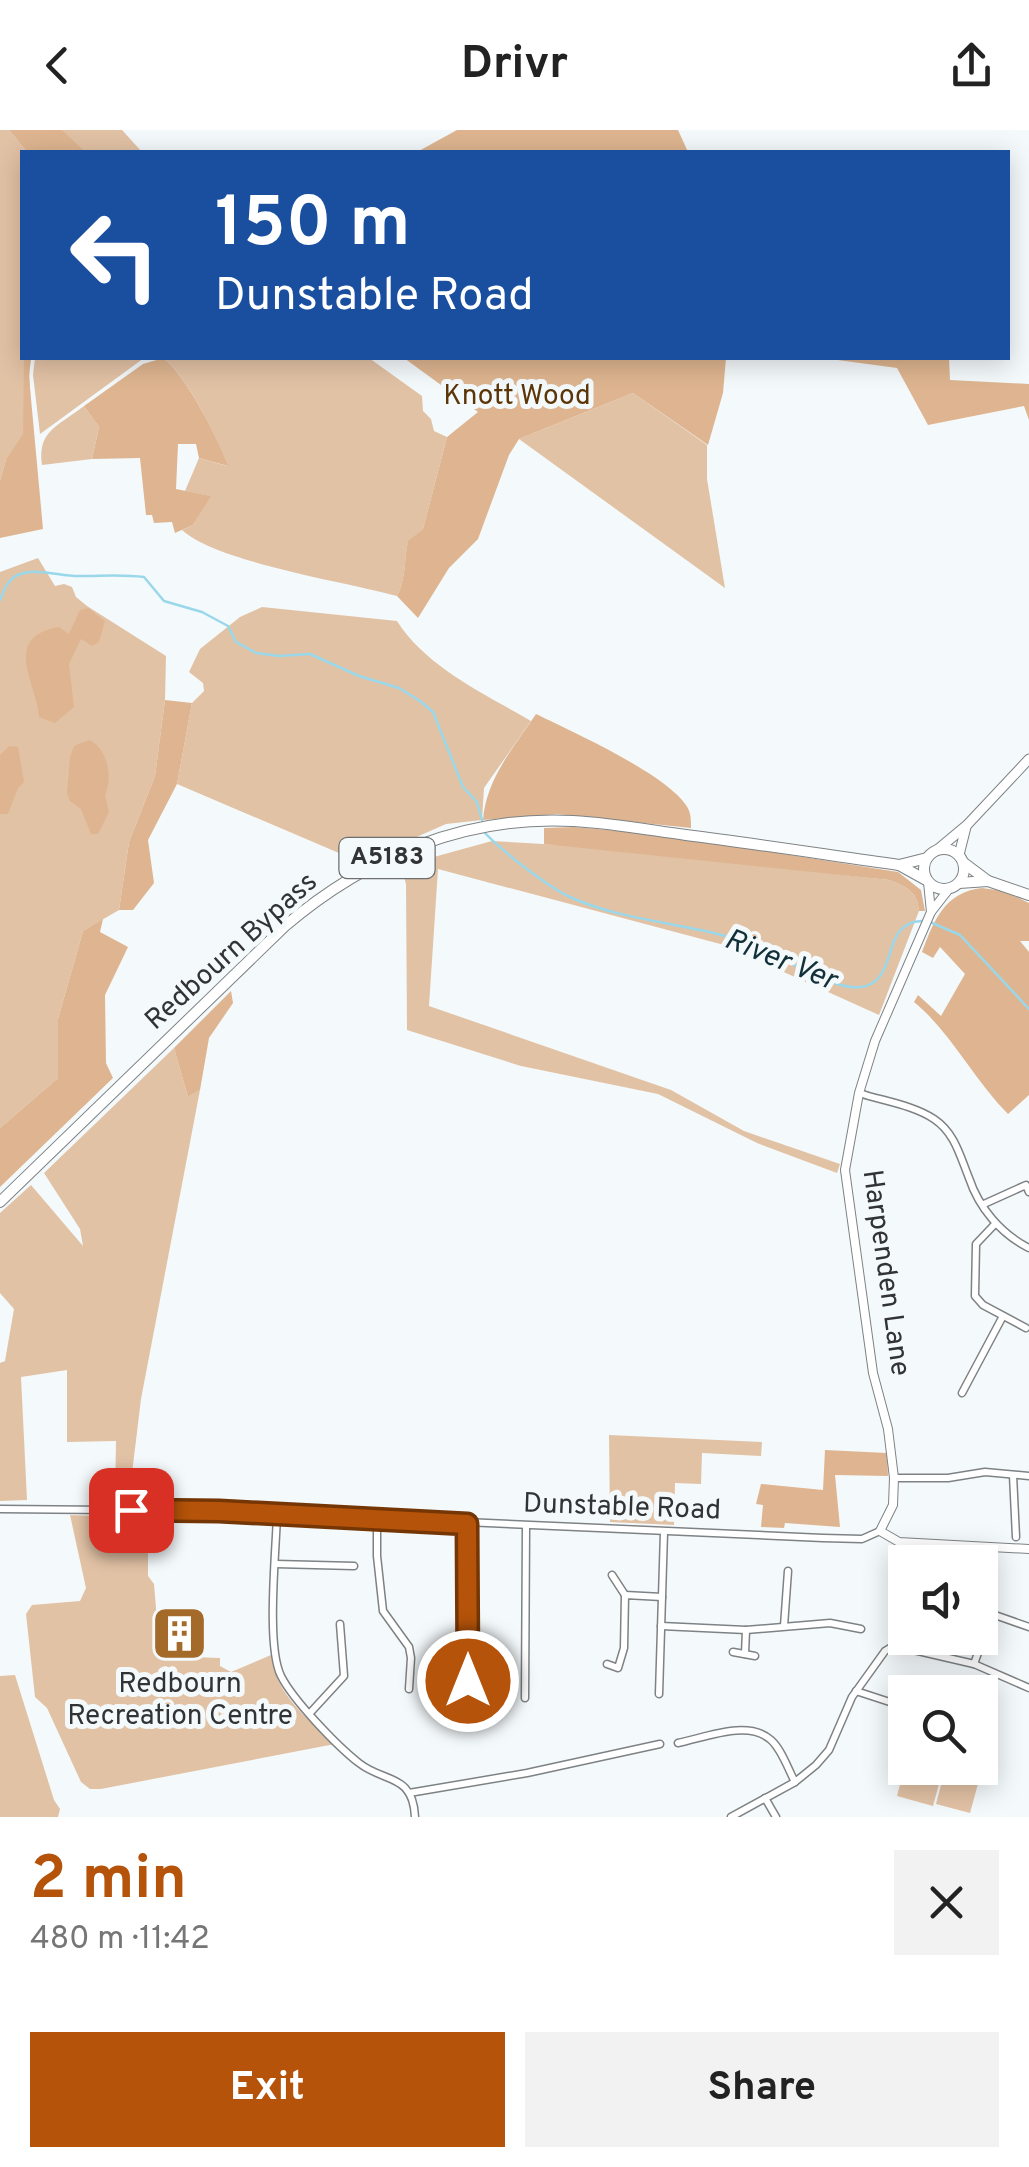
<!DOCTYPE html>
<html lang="en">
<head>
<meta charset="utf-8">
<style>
	:root { --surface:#fff; --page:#f2f2f2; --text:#222; --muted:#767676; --accent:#b45309 }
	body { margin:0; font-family:Overpass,sans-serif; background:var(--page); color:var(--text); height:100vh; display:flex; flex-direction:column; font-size:38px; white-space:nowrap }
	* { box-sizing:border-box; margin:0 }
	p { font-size:32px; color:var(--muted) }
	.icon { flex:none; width:55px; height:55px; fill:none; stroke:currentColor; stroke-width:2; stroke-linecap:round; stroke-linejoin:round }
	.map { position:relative; height:1687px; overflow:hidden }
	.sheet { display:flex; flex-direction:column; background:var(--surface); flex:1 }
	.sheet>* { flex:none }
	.top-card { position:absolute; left:20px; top:20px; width:990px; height:210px; border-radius:0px; box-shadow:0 5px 25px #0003; background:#1a4fa0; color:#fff; overflow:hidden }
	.buttons { position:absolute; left:888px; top:1415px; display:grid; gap:20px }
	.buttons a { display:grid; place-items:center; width:110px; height:110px; border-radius:0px; background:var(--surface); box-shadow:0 5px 25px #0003; font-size:50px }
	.pin { position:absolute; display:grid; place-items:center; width:85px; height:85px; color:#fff; margin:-42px; border-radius:20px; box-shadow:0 5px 15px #0006 }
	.me { position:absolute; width:110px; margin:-55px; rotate:0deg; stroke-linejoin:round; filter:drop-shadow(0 0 8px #0008) }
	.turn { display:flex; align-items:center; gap:35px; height:210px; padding:0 30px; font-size:45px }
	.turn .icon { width:130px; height:130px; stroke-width:2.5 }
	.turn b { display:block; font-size:70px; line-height:85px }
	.round { display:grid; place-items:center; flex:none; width:105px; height:105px; border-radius:0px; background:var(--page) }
	.summary { display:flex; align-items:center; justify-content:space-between; height:170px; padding:0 30px }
	h1 { font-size:60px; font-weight:700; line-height:75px; color:var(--accent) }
	.action { display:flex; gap:20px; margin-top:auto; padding:20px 30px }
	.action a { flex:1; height:115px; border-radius:0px; background:var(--accent); color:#fff; font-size:40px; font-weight:700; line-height:115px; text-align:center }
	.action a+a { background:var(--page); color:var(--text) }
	header { display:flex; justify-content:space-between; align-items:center; height:130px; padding:0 30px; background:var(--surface); font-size:45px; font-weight:700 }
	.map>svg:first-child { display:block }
	.green { fill:#e2c2a5 }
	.forest { fill:#deb590 }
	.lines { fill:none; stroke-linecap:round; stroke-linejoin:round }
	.stream { stroke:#99d8eb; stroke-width:2.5 }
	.minor-casing { stroke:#7e8284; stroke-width:9 }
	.tertiary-casing { stroke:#7e8284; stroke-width:10 }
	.secondary-casing { stroke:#7e8284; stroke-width:11 }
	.primary-casing { stroke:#7e8284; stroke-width:12 }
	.minor { stroke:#fff; stroke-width:6 }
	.tertiary { stroke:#fff; stroke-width:8 }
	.secondary { stroke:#fff; stroke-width:9 }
	.primary { stroke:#fff; stroke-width:10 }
	.route-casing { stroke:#753606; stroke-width:25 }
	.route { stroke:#b45309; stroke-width:18 }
	.labels { text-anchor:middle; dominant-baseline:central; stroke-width:10; stroke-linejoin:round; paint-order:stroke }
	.shield { fill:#f4f9fb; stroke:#6c6e70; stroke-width:2.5 }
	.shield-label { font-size:25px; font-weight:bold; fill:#313334 }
	.park-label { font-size:28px; fill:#5d3607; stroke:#f4f9fb }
	.street-label { font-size:28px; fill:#313334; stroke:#f4f9fb }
	.poi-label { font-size:28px; fill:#313334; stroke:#f4f9fb }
	.water-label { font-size:30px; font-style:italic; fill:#113039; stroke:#f4f9fb }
</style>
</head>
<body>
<header><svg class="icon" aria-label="back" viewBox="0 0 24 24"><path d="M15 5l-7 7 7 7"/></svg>Drivr<svg class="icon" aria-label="share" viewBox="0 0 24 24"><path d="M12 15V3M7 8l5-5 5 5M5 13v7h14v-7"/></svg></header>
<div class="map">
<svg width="1029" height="1687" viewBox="0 0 1029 1687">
	<rect width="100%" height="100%" fill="#f4f9fb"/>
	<g class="green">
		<path d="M0,0h9l18,22h-5v206h9l-2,11 4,79 -27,12 -6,20z"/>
		<path d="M61,0h61l20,22h-58z"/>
		<path d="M35,228h109l-104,76 -7,-59z"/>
		<path d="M163,228h206l53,38 1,15 8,8 3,12 13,6 -24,92 -15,13c-4,19 -2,37 -11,54 -50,-14 -181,-34 -215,-66l11,-5 17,-29 -25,-5 14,-33 28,8c-10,-30 -40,-90 -64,-108z"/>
		<path d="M633,263l74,52v34l18,109 -206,-149z"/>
		<path d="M84,276l15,21 -7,32 -50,6c-5,-35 17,-39 42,-59z"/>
		<path d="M38,428l17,28 9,-2 8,3 4,10 11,9 79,50 -1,44 -10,76 -26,66 -10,68 -36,21 -25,88v59l-58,50v-556z"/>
		<path d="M262,477l135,14c29,46 88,73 134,100l-47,67 -2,32 -36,4 -86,38 -183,-78 15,-81 12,-12 -1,-8 -14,-11 11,-23 40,-32z"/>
		<path d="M492,711l104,6 293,33c18,7 28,11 30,31l-40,104 -155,-70 -286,-76 -9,137 242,84 73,41 96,33 -3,9 -80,-30 -99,-49 -137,-28 -114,-36 -1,-146 -5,-18z"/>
		<path d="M174,918l14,49 12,-7 -59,309 -12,99 -14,-2 1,-55 -49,1v-72l-46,7 6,123 -27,1v-138l5,-2 9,-52 -14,-16v-80l31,-28 52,61 -3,-17 -36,-56z"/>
		<path d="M609,1305l153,7 -1,14 -59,-3 -1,31 -26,-1 -1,42 -64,-3z"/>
		<path d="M70,1385l78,3v58l6,8 6,72 60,2v8l11,6 40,-17c4,39 37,64 64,89l-234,45h-11l-9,-7 -34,-74 -12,-11 -9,-83 6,-9 48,-4 6,-13z"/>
		<path d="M15,1545l39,125 6,9 -2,8h-58v-141z"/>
		<path d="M905,1636l37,7 -9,33 -36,-10z"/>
		<path d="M945,1640l34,10 -9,33 -34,-9z"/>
	</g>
	<g class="forest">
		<path d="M9,0h53l23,22h-58z"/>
		<path d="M457,0h221l10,22h-271z"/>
		<path d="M24,228h7l-2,19 14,152 -43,9v-58l6,-20 17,-26z"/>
		<path d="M163,228c24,18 54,79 65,108l-29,-8 -3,-14h-18l-2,45 35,7 -18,29 -18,8 -3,-11 -18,1 -2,-8h-6l-6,-57 -48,1 7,-32 -15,-21 59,-42z"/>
		<path d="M404,228h322l-3,35 -15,52 -75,-52 -114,46 -10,16 -31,84 -29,29 -31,50 -21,-22c9,-17 7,-36 11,-55l15,-12 24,-92 31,-25z"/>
		<path d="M823,228h126l1,22 79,4v36l-5,-14 -96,19 -31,-57z"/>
		<path d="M88,478l17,13 -6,21 -7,4 -11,-7 -12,25 5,43 -19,16 -16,-6c-1,-32 -39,-80 20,-90l10,7 11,-24z"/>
		<path d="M165,570l27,3 -15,81 -29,56 6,43 -21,27h-14l10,-68 26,-66z"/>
		<path d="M536,584c37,18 128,59 150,91 5,7 5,14 5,23l-134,-14 -74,6c3,-41 31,-73 53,-106z"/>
		<path d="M89,610c19,8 24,39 16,55l4,17 -11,22h-7l-10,-25 -11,-8 -3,-8 3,-36 4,-11z"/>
		<path d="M9,616l9,1 6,35 -6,6 -10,26h-8v-59z"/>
		<path d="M574,697l90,8 234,37 23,18 4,21h-6c-2,-20 -12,-24 -30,-31l-345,-36v-16z"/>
		<path d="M982,758l22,3 25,12v38h-9l9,11v143l-21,19c-34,-34 -58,-83 -94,-112l4,-7 23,21 24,-42 -25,-27 -7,11 -11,-6c12,-32 23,-60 60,-64z"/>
		<path d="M103,789l-3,13 28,15 -23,48 1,68 7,15 -113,109v-59l58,-50v-59l25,-88z"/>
		<path d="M231,861l2,12 -24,35 -9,52 -12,7 -14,-49z"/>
		<path d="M825,1320l62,3 1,23 -53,-1 5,52 -55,-4 -1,5 -23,-1 2,-22 -7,-1 5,-20 62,6z"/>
	</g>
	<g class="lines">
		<g class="stream">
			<path d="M0,470c4,-10 8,-21 18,-25 20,-8 43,2 63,1 21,0 41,-2 63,1l20,24 38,11 26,14 8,16 20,11 23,3 31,-2 49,22 40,12 21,13 13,11 30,75 14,15 5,18"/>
			<path d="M485,703c17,18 63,54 85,64 56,26 128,26 186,49 28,11 76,45 105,41 39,-5 18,-65 61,-66"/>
			<path d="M930,792l30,13 69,74"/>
		</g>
		<defs>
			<g id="minor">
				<path d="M859,963c24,8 54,12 75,26 21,14 26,37 35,59 10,30 32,56 60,70"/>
				<path d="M984,1074l42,-19 3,7"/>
				<path d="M995,1094l-19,20 -1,52 8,9 43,23"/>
				<path d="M962,1263l41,-77"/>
				<path d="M1013,1345l3,62"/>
				<path d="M894,1348h54l37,-6 44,4"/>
				<path d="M0,1379l219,2 604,27 39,1 18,-8"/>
				<path d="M277,1384c-1,38 -11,132 4,162 12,24 56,70 78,87 25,20 54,10 56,54"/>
				<path d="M377,1389v37l6,55 26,36 2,11 -2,31"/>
				<path d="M467,1394l2,191"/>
				<path d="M936,1432l4,-17"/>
				<path d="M276,1434l78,2"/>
				<path d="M612,1445l13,20"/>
				<path d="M905,1494l-7,16 7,8 69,16 55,24"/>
				<path d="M661,1496l85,4 84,-7 31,6"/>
				<path d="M784,1496l4,-55"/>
				<path d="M733,1522l22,4"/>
				<path d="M745,1524l1,-24"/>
				<path d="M607,1534l11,4 6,-20 1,-53 37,2"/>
				<path d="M974,1534l18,-50 37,13"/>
				<path d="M856,1561l49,16"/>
				<path d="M659,1564l5,-162"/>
				<path d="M525,1568l1,-171"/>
				<path d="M310,1583l34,-37 -4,-52"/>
				<path d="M980,1599l8,3"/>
				<path d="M678,1613c26,-5 70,-24 93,-3 11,10 17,29 24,42"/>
				<path d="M409,1663l118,-20 133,-29"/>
				<path d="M765,1668l11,19"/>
				<path d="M731,1687l64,-35 21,-17 13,-15 23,-53 33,-46 13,-8"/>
			</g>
			<g id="tertiary">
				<path d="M928,752l3,30"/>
				<path d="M949,759l-18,23 -56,129 -16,52 -14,77 28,203 15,56 6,49 -1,27 -13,26 19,11 130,7"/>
			</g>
			<g id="secondary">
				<path d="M937,720l30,-25 62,-66"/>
				<path d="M959,725l7,-28"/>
			</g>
			<g id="primary">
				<circle cx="944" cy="739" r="20"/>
				<path d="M964,733l24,18 41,14"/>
				<path d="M899,735l27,15"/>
				<path d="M959,753l29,-2"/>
				<path d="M0,1072l285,-276c81,-69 180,-111 288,-105 38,2 76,9 113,14 71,9 142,20 213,30l28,-7"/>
			</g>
		</defs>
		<use href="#minor" class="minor-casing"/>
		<use href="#tertiary" class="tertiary-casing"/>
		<use href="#secondary" class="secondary-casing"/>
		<use href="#primary" class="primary-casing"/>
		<use href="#minor" class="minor"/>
		<use href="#tertiary" class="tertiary"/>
		<use href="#secondary" class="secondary"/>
		<use href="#primary" class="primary"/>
	</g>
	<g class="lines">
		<defs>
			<path id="route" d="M131,1380l88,1 248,13 1,157"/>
		</defs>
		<use href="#route" class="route-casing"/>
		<use href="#route" class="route"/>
	</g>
	<defs>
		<symbol id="building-square" viewBox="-11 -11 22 22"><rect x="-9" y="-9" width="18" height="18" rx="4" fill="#a46a2a" stroke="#f4f9fb"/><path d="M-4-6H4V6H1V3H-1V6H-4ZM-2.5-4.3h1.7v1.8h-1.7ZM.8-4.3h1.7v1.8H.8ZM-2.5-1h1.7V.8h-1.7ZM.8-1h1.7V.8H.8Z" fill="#fff"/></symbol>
	</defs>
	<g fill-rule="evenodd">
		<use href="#building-square" x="148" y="1472" width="63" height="63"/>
	</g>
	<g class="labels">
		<rect class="shield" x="339.5" y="708" width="95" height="40" rx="8"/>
		<g class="shield-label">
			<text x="387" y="728">A5183</text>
		</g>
		<g class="park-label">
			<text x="517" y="267">Knott Wood</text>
		</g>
		<g class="street-label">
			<text transform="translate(232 822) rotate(-42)">Redbourn Bypass</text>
			<text transform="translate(885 1143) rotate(82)">Harpenden Lane</text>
			<text transform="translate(622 1378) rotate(2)">Dunstable Road</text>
		</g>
		<g class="poi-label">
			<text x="180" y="1555">Redbourn<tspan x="180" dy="32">Recreation Centre</tspan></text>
		</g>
		<g class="water-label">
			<text transform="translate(780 831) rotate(22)">River Ver</text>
		</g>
	</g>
</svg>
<div class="buttons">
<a><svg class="icon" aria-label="sound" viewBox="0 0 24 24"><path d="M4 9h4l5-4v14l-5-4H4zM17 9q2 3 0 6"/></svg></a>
<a><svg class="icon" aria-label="search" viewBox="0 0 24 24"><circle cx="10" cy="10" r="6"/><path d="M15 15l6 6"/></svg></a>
</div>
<div class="pin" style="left:131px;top:1380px;background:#d93025"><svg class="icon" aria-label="arrive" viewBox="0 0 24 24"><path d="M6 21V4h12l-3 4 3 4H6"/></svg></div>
<svg class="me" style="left:468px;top:1551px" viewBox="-20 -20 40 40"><circle r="17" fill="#b45309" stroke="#fff" stroke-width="3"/><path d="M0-11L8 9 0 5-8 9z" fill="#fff"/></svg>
<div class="top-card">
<div class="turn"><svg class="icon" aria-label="left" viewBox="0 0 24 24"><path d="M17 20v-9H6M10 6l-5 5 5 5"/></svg><div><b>150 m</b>Dunstable Road</div></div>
</div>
</div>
<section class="sheet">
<div class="summary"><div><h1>2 min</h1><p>480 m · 11:42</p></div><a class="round"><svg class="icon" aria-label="close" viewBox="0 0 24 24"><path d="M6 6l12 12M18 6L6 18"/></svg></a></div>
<div class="action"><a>Exit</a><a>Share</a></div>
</section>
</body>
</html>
